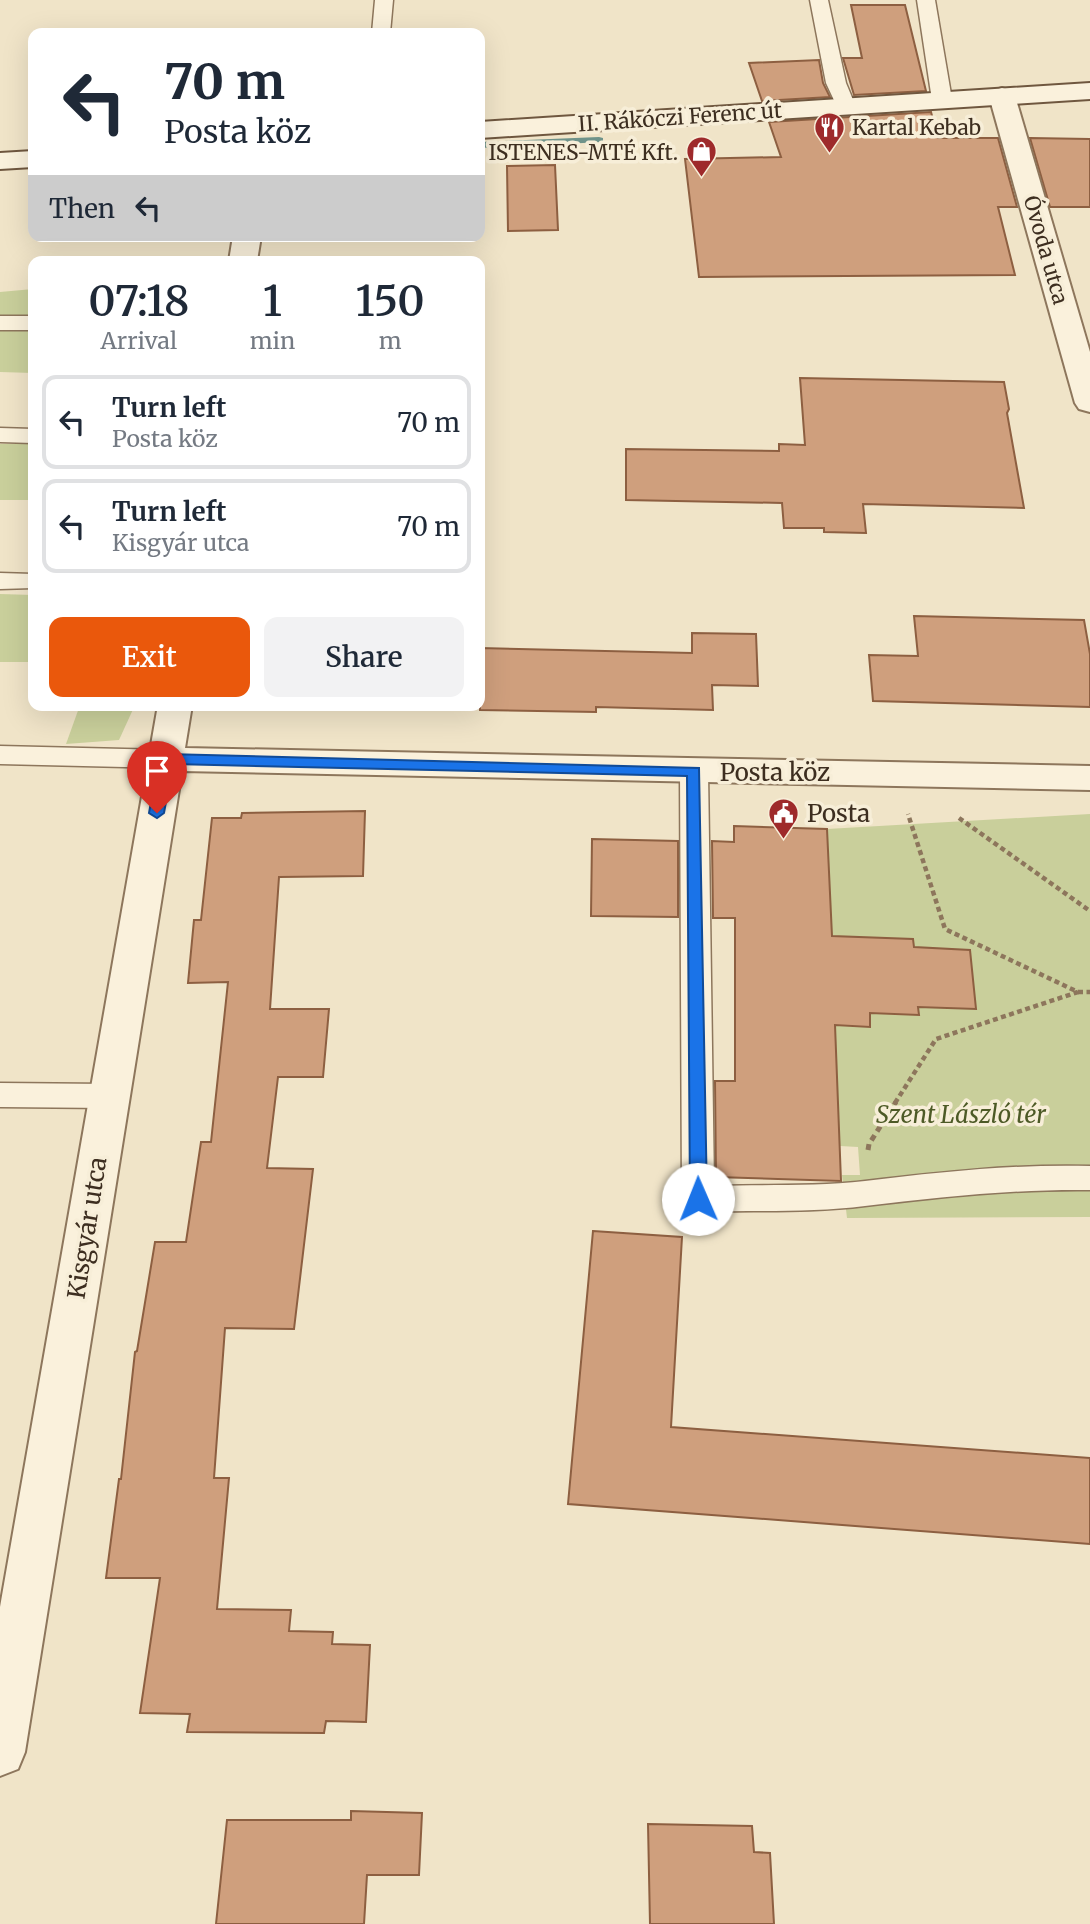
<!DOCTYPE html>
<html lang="en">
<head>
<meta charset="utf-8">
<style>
	:root { --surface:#fff; --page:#f2f2f3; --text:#1f2937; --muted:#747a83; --line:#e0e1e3; --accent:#ea580c }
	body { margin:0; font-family:Merriweather,serif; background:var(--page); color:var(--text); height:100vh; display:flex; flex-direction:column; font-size:26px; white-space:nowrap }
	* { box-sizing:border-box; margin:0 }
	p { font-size:23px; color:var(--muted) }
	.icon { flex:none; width:38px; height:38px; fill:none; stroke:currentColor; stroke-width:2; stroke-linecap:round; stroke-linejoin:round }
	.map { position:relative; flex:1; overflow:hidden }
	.details { position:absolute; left:28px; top:256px; width:457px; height:455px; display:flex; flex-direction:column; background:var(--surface); border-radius:14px; box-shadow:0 7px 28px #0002 }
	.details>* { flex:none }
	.top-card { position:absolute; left:28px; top:28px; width:457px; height:214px; border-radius:14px; box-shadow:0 7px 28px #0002; background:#fff; color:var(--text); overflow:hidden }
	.pin { position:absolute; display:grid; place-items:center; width:60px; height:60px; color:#fff; margin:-72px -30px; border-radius:50% 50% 50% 0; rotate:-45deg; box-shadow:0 0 7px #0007 }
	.pin .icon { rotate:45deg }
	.me { position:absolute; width:77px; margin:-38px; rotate:359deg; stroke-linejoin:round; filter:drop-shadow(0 0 5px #0008) }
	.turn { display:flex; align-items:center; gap:24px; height:147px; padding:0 21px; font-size:32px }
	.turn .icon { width:91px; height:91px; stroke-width:2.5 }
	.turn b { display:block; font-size:49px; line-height:60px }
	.then { display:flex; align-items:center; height:66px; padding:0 21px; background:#0003; gap:14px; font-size:26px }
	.eta { display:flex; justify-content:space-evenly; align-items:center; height:119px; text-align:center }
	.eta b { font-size:42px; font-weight:600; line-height:49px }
	.primary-button { display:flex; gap:14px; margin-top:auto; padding:14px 21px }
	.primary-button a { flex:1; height:80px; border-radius:14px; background:var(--accent); color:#fff; font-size:28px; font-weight:600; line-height:80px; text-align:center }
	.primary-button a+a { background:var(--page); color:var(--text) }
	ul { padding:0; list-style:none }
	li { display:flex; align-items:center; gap:21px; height:94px; margin:0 14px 10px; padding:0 7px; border:4px solid var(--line); border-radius:14px }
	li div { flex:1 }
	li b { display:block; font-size:26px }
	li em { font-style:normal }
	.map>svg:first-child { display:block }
	.green { fill:#c9cf9b }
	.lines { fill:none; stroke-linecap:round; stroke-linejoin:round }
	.stream { fill:#6f938a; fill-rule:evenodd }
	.building { fill:#cf9f7d; stroke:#8d5f41; stroke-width:2 }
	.service-casing { stroke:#8d765c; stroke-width:3 }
	.minor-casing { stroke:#8d765c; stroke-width:4 }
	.secondary-casing { stroke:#6f573f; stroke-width:4 }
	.path-far1 { stroke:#8d765c; stroke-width:4.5; stroke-dasharray:5 3.5; stroke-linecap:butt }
	.path { stroke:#8d765c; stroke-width:5; stroke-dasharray:6 4.5; stroke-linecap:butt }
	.service { fill:#faf1dc; fill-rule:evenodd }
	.minor { fill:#faf1dc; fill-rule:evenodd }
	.secondary { fill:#faf1dc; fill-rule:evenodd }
	.route { fill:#1a73e8; stroke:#114b97; stroke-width:2 }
	.labels { text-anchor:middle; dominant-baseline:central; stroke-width:7; stroke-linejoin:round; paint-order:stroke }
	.far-street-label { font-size:21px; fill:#3d2e20; stroke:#f7eed8 }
	.far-poi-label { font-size:21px; fill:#3d2e20; stroke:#f7eed8; text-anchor:start }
	.street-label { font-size:24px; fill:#3d2e20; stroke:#f7eed8 }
	.poi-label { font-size:24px; fill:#3d2e20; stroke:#f7eed8; text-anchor:start }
	.park-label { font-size:24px; font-style:italic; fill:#4d5a26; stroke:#f7eed8 }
</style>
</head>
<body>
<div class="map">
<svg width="1090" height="1924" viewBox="0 0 1090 1924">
	<rect width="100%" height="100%" fill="#f0e4c8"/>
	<g class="green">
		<path d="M33,289v84l-33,-1v-80z"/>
		<rect x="0" y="444" width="33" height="56"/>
		<path d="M0,594l33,1v67h-33z"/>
		<path d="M80,705h55l-16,35 -53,4z"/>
		<path d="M1090,814v403l-243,1 -5,-43h18l-2,-28 -18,-1 -5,-121 35,2v-14l49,2 -1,-8 58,2 -7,-59 -55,-2 -1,-9 -81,-3 -5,-107z"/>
	</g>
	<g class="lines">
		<path class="stream" d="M599,137l4,1v4l-123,6v-6z"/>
	</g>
	<g class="building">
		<path d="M851,5h54l21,86 -72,4 -11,-37h19z"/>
		<path d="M819,60l4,23 7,14 -68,4 -13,-38z"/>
		<path d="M931,112l7,26h60l19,69h-19l17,68 -316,2 -14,-118 96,-2 -12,-35z"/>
		<path d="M1030,138l60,1v68h-40z"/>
		<path d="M555,165l3,65 -50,1 -1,-65z"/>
		<path d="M800,378l204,4 5,27 -2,4 17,95 -161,-4 3,29 -42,-1v-4h-40l-2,-25 -156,-3v-51l153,2v-7l26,1z"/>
		<path d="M914,616l170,4 6,34v53l-217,-6 -4,-46 49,1z"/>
		<path d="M692,633l64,1 2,52 -46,-1 1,25 -117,-3v5l-116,-2v-62l212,5z"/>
		<path d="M365,811l-2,65 -84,1 -9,132h59l-6,68h-45l-11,91 46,1 -19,160 -69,-1 -11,150h15l-12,131 74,1 -2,21 44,1 -1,12 38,1 -4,77 -40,-1 -2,12 -137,-1 3,-18 -50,-1 20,-135h-54l13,-99h2l14,-127 2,-1 18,-109h31l15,-100h10l17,-160 -40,1 6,-63h7l11,-102h29l1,-5z"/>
		<path d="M734,826l93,3 5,107 81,3 1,8 56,3 6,59 -58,-2 1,8 -49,-2v14l-35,-2 6,156 -125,-4 -1,-96h20v-163h-22l-1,-77 22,1z"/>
		<path d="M592,839l86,2v76l-87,-1z"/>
		<path d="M593,1231l89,6 -11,190 419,31v86l-522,-40z"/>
		<path d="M351,1811l71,2 -3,62h-52l-3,49h-148l11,-104h124z"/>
		<path d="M648,1824l104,2 2,26 16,1 4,71h-124z"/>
	</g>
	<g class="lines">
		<defs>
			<g id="service">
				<path d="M375,0h18l-3,33h-18z"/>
				<path d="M810,0h18l18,83 10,24 -3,4h-14l-13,-28z"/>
				<path d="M917,0h18l17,100 -3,4 -7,2 -10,-6z"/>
				<rect x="0" y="316" width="33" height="14"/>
				<path d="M0,428l33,1v14l-33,-1z"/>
				<path d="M0,573l33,1v14l-33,1z"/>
				<path d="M0,746l166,4 10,3 4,6 -4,6 -10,3 -166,-4z"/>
				<path d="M694,762l10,3 4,6 6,415c50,-2 102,1 151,-5 75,-9 149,-17 225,-15v24c-76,-1 -150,7 -225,16 -54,7 -113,4 -167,6l-12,-4 -4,-9 -2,-428 4,-6z"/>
				<path d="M0,1083l109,1 11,4 5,8 -5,8 -11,4 -109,-1z"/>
			</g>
			<g id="minor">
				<path d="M1002,88l9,3 4,5 75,256v60l-11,-3 -4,-6 -86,-307 4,-5z"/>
				<path d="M233,236h28l-4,25h-28z"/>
				<path d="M158,705h34l-7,43 905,18v24l-908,-19 -157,981 -7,17 -18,7v-169z"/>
			</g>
			<g id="secondary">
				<path d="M1090,83v16l-610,39v-16z"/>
				<path d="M33,151v16l-33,2v-16z"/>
			</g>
		</defs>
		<use href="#service" class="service-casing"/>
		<use href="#minor" class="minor-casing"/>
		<use href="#secondary" class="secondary-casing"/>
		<g class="path-far1">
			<path d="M959,818l131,93"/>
			<path d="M1078,992h12"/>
			<path d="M895,1103l41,-64 142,-47 -133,-63 -37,-115"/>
		</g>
		<path class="path" d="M868,1150l1,-6 27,-42"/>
		<use href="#service" class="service"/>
		<use href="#minor" class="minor"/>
		<use href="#secondary" class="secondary"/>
	</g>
	<path class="route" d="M166,754l533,14 8,431 -3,4h-12l-2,-4 -3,-423 -514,-12 -9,49 -7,5 -8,-5 10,-54z"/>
	<defs>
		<symbol id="restaurant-pin" viewBox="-11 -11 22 30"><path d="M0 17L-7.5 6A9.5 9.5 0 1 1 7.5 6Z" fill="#9e2a2b" stroke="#f7eed8"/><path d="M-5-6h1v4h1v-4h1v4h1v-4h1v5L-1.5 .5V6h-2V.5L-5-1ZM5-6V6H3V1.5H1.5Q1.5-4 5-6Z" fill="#fff"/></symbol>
		<symbol id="shop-pin" viewBox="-11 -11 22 30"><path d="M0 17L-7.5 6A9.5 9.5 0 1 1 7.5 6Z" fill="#9e2a2b" stroke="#f7eed8"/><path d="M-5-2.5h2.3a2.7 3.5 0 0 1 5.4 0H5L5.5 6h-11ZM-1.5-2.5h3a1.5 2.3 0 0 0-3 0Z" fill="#fff"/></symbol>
		<symbol id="civic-pin" viewBox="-11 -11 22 30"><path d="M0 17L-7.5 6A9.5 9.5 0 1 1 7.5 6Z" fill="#9e2a2b" stroke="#f7eed8"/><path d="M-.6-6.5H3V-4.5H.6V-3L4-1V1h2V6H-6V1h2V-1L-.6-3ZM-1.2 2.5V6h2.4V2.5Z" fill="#fff"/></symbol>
	</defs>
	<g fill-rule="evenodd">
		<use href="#restaurant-pin" x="812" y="110" width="35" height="47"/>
		<use href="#shop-pin" x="684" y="134" width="35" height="47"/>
		<use href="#civic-pin" x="766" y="796" width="35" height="47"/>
	</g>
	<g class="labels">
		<g class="far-street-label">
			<text transform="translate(680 117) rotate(-4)">II. Rákóczi Ferenc út</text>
			<text transform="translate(1046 250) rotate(74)">Óvoda utca</text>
		</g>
		<g class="far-poi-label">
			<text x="852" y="127">Kartal Kebab</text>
			<text x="678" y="152" text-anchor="end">ISTENES-MTÉ Kft.</text>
		</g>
		<g class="street-label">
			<text x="775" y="772">Posta köz</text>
			<text transform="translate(87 1228) rotate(-81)">Kisgyár utca</text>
		</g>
		<g class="poi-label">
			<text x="807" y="813">Posta</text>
		</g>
		<g class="park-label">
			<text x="961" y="1114">Szent László tér</text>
		</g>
	</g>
</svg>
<div class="pin" style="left:157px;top:813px;background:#d93025"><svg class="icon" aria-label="arrive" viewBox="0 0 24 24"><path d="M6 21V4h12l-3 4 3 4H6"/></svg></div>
<svg class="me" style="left:698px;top:1199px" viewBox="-20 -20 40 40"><circle r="19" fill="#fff"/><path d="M0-13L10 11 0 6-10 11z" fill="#1a73e8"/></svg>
<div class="top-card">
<div class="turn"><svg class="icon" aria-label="left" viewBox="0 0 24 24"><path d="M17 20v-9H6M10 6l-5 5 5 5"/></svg><div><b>70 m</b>Posta köz</div></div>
<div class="then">Then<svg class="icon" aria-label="left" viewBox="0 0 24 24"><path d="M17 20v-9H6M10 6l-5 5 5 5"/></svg></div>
</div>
<section class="details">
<div class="eta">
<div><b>07:18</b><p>Arrival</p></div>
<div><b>1</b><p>min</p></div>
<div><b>150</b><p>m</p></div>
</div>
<ul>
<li><svg class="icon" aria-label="left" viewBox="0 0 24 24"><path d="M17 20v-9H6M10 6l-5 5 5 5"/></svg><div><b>Turn left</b><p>Posta köz</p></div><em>70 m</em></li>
<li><svg class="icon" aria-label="left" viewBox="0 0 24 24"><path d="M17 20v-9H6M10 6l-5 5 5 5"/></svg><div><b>Turn left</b><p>Kisgyár utca</p></div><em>70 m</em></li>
</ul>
<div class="primary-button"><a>Exit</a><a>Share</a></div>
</section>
</div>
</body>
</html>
